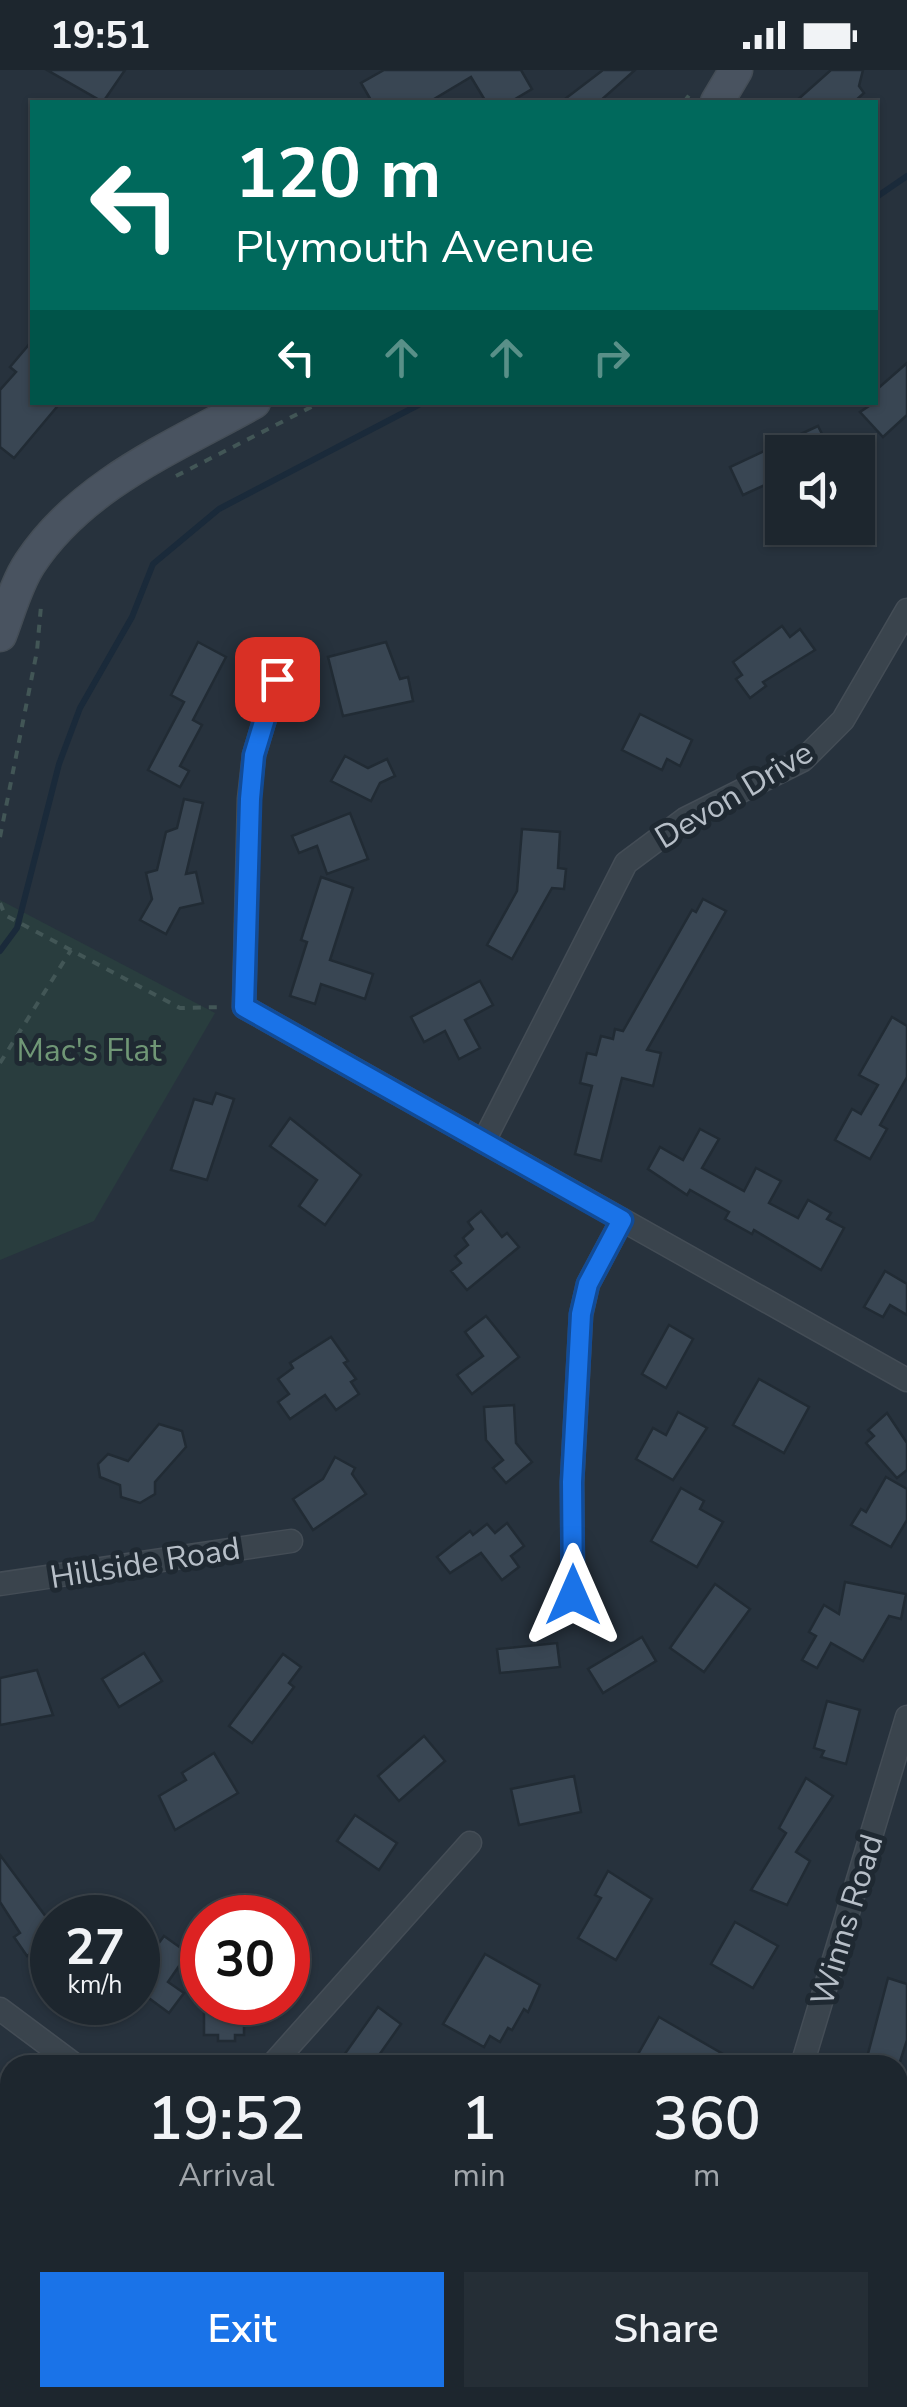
<!DOCTYPE html>
<html lang="en">
<head>
<meta charset="utf-8">
<style>
	:root { --surface:#1d262e; --page:#252e36; --text:#f1f3f6; --muted:#a0a5aa; --line:#3b434a; --accent:#1a73e8 }
	body { margin:0; font-family:"Nunito Sans",sans-serif; background:var(--page); color:var(--text); height:100vh; display:flex; flex-direction:column; font-size:38px; white-space:nowrap }
	* { box-sizing:border-box; margin:0 }
	p { font-size:32px; color:var(--muted) }
	.icon { flex:none; width:55px; height:55px; fill:none; stroke:currentColor; stroke-width:2; stroke-linecap:round; stroke-linejoin:round }
	.map { position:relative; flex:1; overflow:hidden }
	.details { position:absolute; left:0px; top:1985px; width:908px; height:352px; display:flex; flex-direction:column; background:var(--surface); border-radius:30px 30px 0 0; box-shadow:0 2px 8px #0004,0 0 0 2px var(--line) }
	.details>* { flex:none }
	.hud { position:absolute; left:30px; top:30px; width:848px; height:305px; border-radius:0px; box-shadow:0 2px 8px #0004,0 0 0 2px var(--line); background:#00695c; color:#fff; overflow:hidden }
	.tools { position:absolute; left:765px; top:365px; display:grid; gap:20px }
	.tools a { display:grid; place-items:center; width:110px; height:110px; border-radius:0px; background:var(--surface); box-shadow:0 2px 8px #0004,0 0 0 2px var(--line); font-size:50px }
	.speed { position:absolute; left:30px; top:1825px; display:flex; gap:20px; font-size:50px; font-weight:700; text-align:center }
	.speed>* { display:grid; place-content:center; width:130px; height:130px; border-radius:50%; background:var(--surface); box-shadow:0 2px 8px #0004,0 0 0 2px var(--line); line-height:1 }
	.speed small { font-size:25px; font-weight:400 }
	.speed .limit { border:15px solid #d22; background:#fff; color:#111 }
	.pin { position:absolute; display:grid; place-items:center; width:85px; height:85px; color:#fff; margin:-42px; border-radius:20px; box-shadow:0 5px 15px #0006 }
	.me { position:absolute; width:110px; margin:-55px; rotate:0deg; stroke-linejoin:round; filter:drop-shadow(0 0 8px #0008) }
	.turn { display:flex; align-items:center; gap:35px; height:210px; padding:0 40px; font-size:45px }
	.turn .icon { width:130px; height:130px; stroke-width:2.5 }
	.turn b { display:block; font-size:70px; line-height:85px }
	.lanes { display:flex; align-items:center; height:95px; padding:0 40px; background:#0003; justify-content:center; gap:50px; direction:ltr }
	.lanes .off { opacity:.35 }
	.eta { display:flex; justify-content:space-evenly; align-items:center; height:170px; text-align:center }
	.eta b { font-size:60px; font-weight:600; line-height:70px }
	.button { display:flex; gap:20px; margin-top:auto; padding:20px 40px }
	.button a { flex:1; height:115px; border-radius:0px; background:var(--accent); color:#fff; font-size:40px; font-weight:600; line-height:115px; text-align:center }
	.button a+a { background:var(--page); color:var(--text) }
	.status { display:flex; justify-content:space-between; align-items:center; height:70px; padding:0 50px; background:var(--surface); direction:ltr }
	.status svg { height:28px; fill:currentColor }
	.map>svg:first-child { display:block }
	.green { fill:#293d3e }
	.lines { fill:none; stroke-linecap:round; stroke-linejoin:round }
	.stream { stroke:#1a2a3a; stroke-width:6 }
	.building { fill:#394653; stroke:#212b34; stroke-width:2.5 }
	.minor-casing { stroke:#444d56; stroke-width:25 }
	.secondary-casing { stroke:#444d56; stroke-width:35 }
	.path { stroke:#425656; stroke-width:4; stroke-dasharray:8 8; stroke-linecap:butt }
	.minor { stroke:#3a444d; stroke-width:22 }
	.secondary { stroke:#495360; stroke-width:32 }
	.route-casing { stroke:#114b97; stroke-width:25 }
	.route { stroke:#1a73e8; stroke-width:18 }
	.labels { text-anchor:middle; dominant-baseline:central; stroke-width:10; stroke-linejoin:round; paint-order:stroke }
	.street-label { font-size:32px; fill:#b7bfc8; stroke:#1f2932 }
	.park-label { font-size:32px; fill:#709776; stroke:#1f2932 }
</style>
</head>
<body>
<div class="status"><b>19:51</b><svg viewBox="0 0 49 12"><path d="M0 12V9h3v3zM5 12V6h3v6zM10 12V3h3v9zM15 12V0h3v12zM26 1h20v11H26zM47 4h2v5h-2z"/></svg></div>
<div class="map">
<svg width="907" height="2337" viewBox="0 0 907 2337">
	<rect width="100%" height="100%" fill="#27323d"/>
	<path class="green" d="M0,830l215,113 -121,208 -94,39z"/>
	<g class="lines">
		<g class="stream">
			<path d="M875,128l32,-22"/>
			<path d="M0,881l17,-23 42,-164 21,-56 52,-91 21,-53 66,-55 205,-107"/>
		</g>
	</g>
	<g class="building">
		<path d="M47,0h78l-22,32z"/>
		<path d="M384,0h137l11,19 -22,13h-24l-15,-25 -42,25h-57l-11,-19z"/>
		<path d="M603,0h32l-36,32h-38z"/>
		<path d="M831,0h32l-4,16 5,7 -10,9h-59z"/>
		<path d="M32,271v61h29l-47,56 -14,-11v-57l16,-18 -6,-5z"/>
		<path d="M907,293v52l-24,22 -23,-25 15,-10v-11z"/>
		<path d="M818,356l13,26h-49v25l-39,18 -13,-28z"/>
		<path d="M782,556l8,11 10,-8 15,21 -52,32 3,4 -16,12 -14,-19 6,-4 -9,-13z"/>
		<path d="M198,572l28,15 -33,63 9,5 -22,41 9,5 -9,16 -32,-17 36,-68 -13,-7z"/>
		<path d="M386,572l14,37 8,-2 5,24 -70,15 -15,-59z"/>
		<path d="M640,644l52,26 -12,26 -13,-7 -5,11 -40,-20z"/>
		<path d="M345,686l23,12 19,-9 8,17 -15,7 -9,18 -40,-20z"/>
		<path d="M184,729l19,4 -17,71 10,-2 7,31 -23,5 -14,26 -26,-14 12,-21 -6,-26 11,-3 9,-38 11,-4z"/>
		<path d="M350,743l18,46 -41,15 -10,-28 -18,7 -7,-17z"/>
		<path d="M522,759l38,3 -2,36 8,1 -2,20 -12,-1 -40,71 -25,-14 30,-54z"/>
		<path d="M321,807l32,11 -23,72 43,14 -8,25 -44,-15 -6,20 -25,-8 17,-54 -6,-2z"/>
		<path d="M703,829l23,12 -79,139 14,3 -8,33 -31,-8 -21,83 -26,-7 17,-68 -12,-3 7,-30 9,2 5,-19 12,3 2,-10 8,2 69,-121 4,2z"/>
		<path d="M480,911l13,24 -28,15 15,28 -21,11 -14,-28 -21,11 -13,-25z"/>
		<path d="M892,947l15,9v51l-27,48 7,4 -17,30 -35,-19 17,-31 9,5 17,-29 -19,-10z"/>
		<path d="M216,1023l18,6 -27,81 -36,-10 23,-71 18,5z"/>
		<path d="M290,1048l71,57 -36,50 -26,-19 18,-26 -47,-34z"/>
		<path d="M700,1059l19,10 -17,29 42,23 12,-23 25,13 -12,22 29,15 10,-18 23,13 -4,6 17,9 -23,42 -67,-40 -2,4 -27,-15 4,-7 -39,-22 -3,5 -39,-26 12,-22 23,13z"/>
		<path d="M481,1141l21,26 5,-4 12,14 -52,43 -16,-19 10,-8 -6,-7 13,-11 -5,-7 10,-9 -5,-7z"/>
		<path d="M885,1201l22,13v31l-17,-10 -7,12 -19,-10z"/>
		<path d="M486,1246l33,41 -47,37 -15,-19 26,-19 -18,-24z"/>
		<path d="M669,1255l24,14 -27,49 -24,-14z"/>
		<path d="M331,1267l17,24 -4,2 12,16 -5,3 8,12 -23,16 -11,-15 -35,24 -12,-17 11,-8 -11,-15 15,-11 -3,-5z"/>
		<path d="M759,1309l50,28 -25,46 -51,-28z"/>
		<path d="M514,1335l2,38 16,19 -26,21 -13,-15 10,-8 -17,-20 -2,-33z"/>
		<path d="M678,1342l29,16 -34,52 -37,-21 17,-31 13,7z"/>
		<path d="M887,1343l20,30v27l-10,8 -31,-35 8,-7 -6,-6z"/>
		<path d="M159,1354l23,7 4,16 -31,35v12l-15,9 -19,-6 -1,-12 -20,-8 -2,-13 10,-10 20,7z"/>
		<path d="M335,1387l20,11 -3,6 14,20 -53,36 -20,-31 30,-20z"/>
		<path d="M886,1407l21,12v31l-16,27 -40,-22 10,-16 5,3z"/>
		<path d="M681,1418l23,13 -4,8 23,13 -26,45 -46,-26z"/>
		<path d="M507,1453l17,23 -13,10 8,11 -17,13 -21,-27 -31,20 -13,-16 33,-26 3,4 14,-11 8,9z"/>
		<path d="M845,1512l61,12 -5,25 -12,-3 -26,45 -32,-18 -14,25 -15,-8 14,-24 -7,-4 15,-27 15,9z"/>
		<path d="M715,1514l35,25 -46,63 -34,-24z"/>
		<path d="M642,1567l14,24 -53,32 -15,-24z"/>
		<path d="M557,1573l3,24 -60,6 -3,-24z"/>
		<path d="M144,1583l18,28 -43,26 -17,-28z"/>
		<path d="M283,1584l18,13 -12,16 5,4 -42,56 -23,-17z"/>
		<path d="M37,1600l16,45 -53,10v-47z"/>
		<path d="M827,1631l33,9 -14,54 -25,-7 3,-6 -10,-3z"/>
		<path d="M424,1666l21,25 -46,40 -21,-25z"/>
		<path d="M214,1683l24,40 -63,37 -16,-34 27,-16 -4,-7z"/>
		<path d="M574,1706l7,36 -62,13 -8,-36z"/>
		<path d="M806,1708l27,18 -37,56 14,9 -23,44 -36,-15 35,-57 -7,-5z"/>
		<path d="M355,1745l42,28 -18,27 -42,-29z"/>
		<path d="M0,1785l52,70v14l-25,17 -13,-19 6,-4 -20,-31z"/>
		<path d="M608,1801l44,28 -36,61 -38,-22 23,-40 -6,-3z"/>
		<path d="M735,1852l43,24 -25,42 -42,-24z"/>
		<path d="M164,1866l24,17 -20,29 16,11 -15,20 -31,-23v-32l6,5z"/>
		<path d="M485,1884l55,31 -12,27 -4,-3 -12,21 -4,-2 -8,14 -10,-6 -6,11 -41,-23z"/>
		<path d="M888,1908l19,6v56l-8,25h-34z"/>
		<path d="M204,1932h40v33h-9v6h-17v-6h-14z"/>
		<path d="M378,1937l23,17 -29,41h-35z"/>
		<path d="M659,1947l83,48h-110z"/>
	</g>
	<g class="lines">
		<defs>
			<g id="minor">
				<path d="M277,609l-23,76 -5,44 -5,208 663,373"/>
				<path d="M484,1071l142,-278 59,-44 118,-59 40,-40 64,-110"/>
				<path d="M0,1514l291,-43"/>
				<path d="M573,1525l-1,-112 9,-168 7,-31 34,-64"/>
				<path d="M0,1939l75,56"/>
				<path d="M272,1995l198,-222"/>
				<path d="M802,1995l105,-348"/>
				<path d="M898,2144l9,-26"/>
				<path d="M550,2328l11,9"/>
				<path d="M765,2328l1,9"/>
				<path d="M105,2337l3,-5"/>
				<path d="M827,2337l3,-9"/>
			</g>
			<g id="secondary">
				<path d="M717,32l19,-32"/>
				<path d="M0,565c9,-23 16,-51 30,-72 52,-79 144,-116 224,-161"/>
			</g>
		</defs>
		<use href="#minor" class="minor-casing"/>
		<use href="#secondary" class="secondary-casing"/>
		<g class="path">
			<path d="M684,32l6,-8"/>
			<path d="M176,406l145,-74"/>
			<path d="M0,767l37,-186 4,-45"/>
			<path d="M0,833l5,12 175,93 44,-1"/>
			<path d="M0,993l71,-113"/>
		</g>
		<use href="#minor" class="minor"/>
		<use href="#secondary" class="secondary"/>
	</g>
	<g class="lines">
		<defs>
			<path id="route" d="M277,609l-23,76 -4,44 -6,208 378,213 -34,64 -7,30 -9,168 1,113"/>
		</defs>
		<use href="#route" class="route-casing"/>
		<use href="#route" class="route"/>
	</g>
	<g class="labels">
		<g class="street-label">
			<text transform="translate(734 725) rotate(-31)">Devon Drive</text>
			<text transform="translate(145 1493) rotate(-9)">Hillside Road</text>
			<text transform="translate(847 1850) rotate(-73)">Winns Road</text>
		</g>
		<g class="park-label">
			<text x="89" y="980">Mac's Flat</text>
		</g>
	</g>
</svg>
<div class="tools">
<a><svg class="icon" aria-label="sound" viewBox="0 0 24 24"><path d="M4 9h4l5-4v14l-5-4H4zM17 9q2 3 0 6"/></svg></a>
</div>
<div class="speed"><div>27<small>km/h</small></div><div class="limit">30</div></div>
<div class="pin" style="left:277px;top:609px;background:#d93025"><svg class="icon" aria-label="arrive" viewBox="0 0 24 24"><path d="M6 21V4h12l-3 4 3 4H6"/></svg></div>
<svg class="me" style="left:573px;top:1525px" viewBox="-20 -20 40 40"><path d="M0-17L14 15 0 8-14 15z" fill="#1a73e8" stroke="#fff" stroke-width="4"/></svg>
<div class="hud">
<div class="turn"><svg class="icon" aria-label="left" viewBox="0 0 24 24"><path d="M17 20v-9H6M10 6l-5 5 5 5"/></svg><div><b>120 m</b>Plymouth Avenue</div></div>
<div class="lanes"><svg class="icon" aria-label="left" viewBox="0 0 24 24"><path d="M17 20v-9H6M10 6l-5 5 5 5"/></svg><svg class="icon off" aria-label="ahead" viewBox="0 0 24 24"><path d="M12 20V5M6 11l6-6 6 6"/></svg><svg class="icon off" aria-label="ahead" viewBox="0 0 24 24"><path d="M12 20V5M6 11l6-6 6 6"/></svg><svg class="icon off" aria-label="right" viewBox="0 0 24 24"><path d="M7 20v-9h11M14 6l5 5-5 5"/></svg></div>
</div>
<section class="details">
<div class="eta">
<div><b>19:52</b><p>Arrival</p></div>
<div><b>1</b><p>min</p></div>
<div><b>360</b><p>m</p></div>
</div>
<div class="button"><a>Exit</a><a>Share</a></div>
</section>
</div>
</body>
</html>
